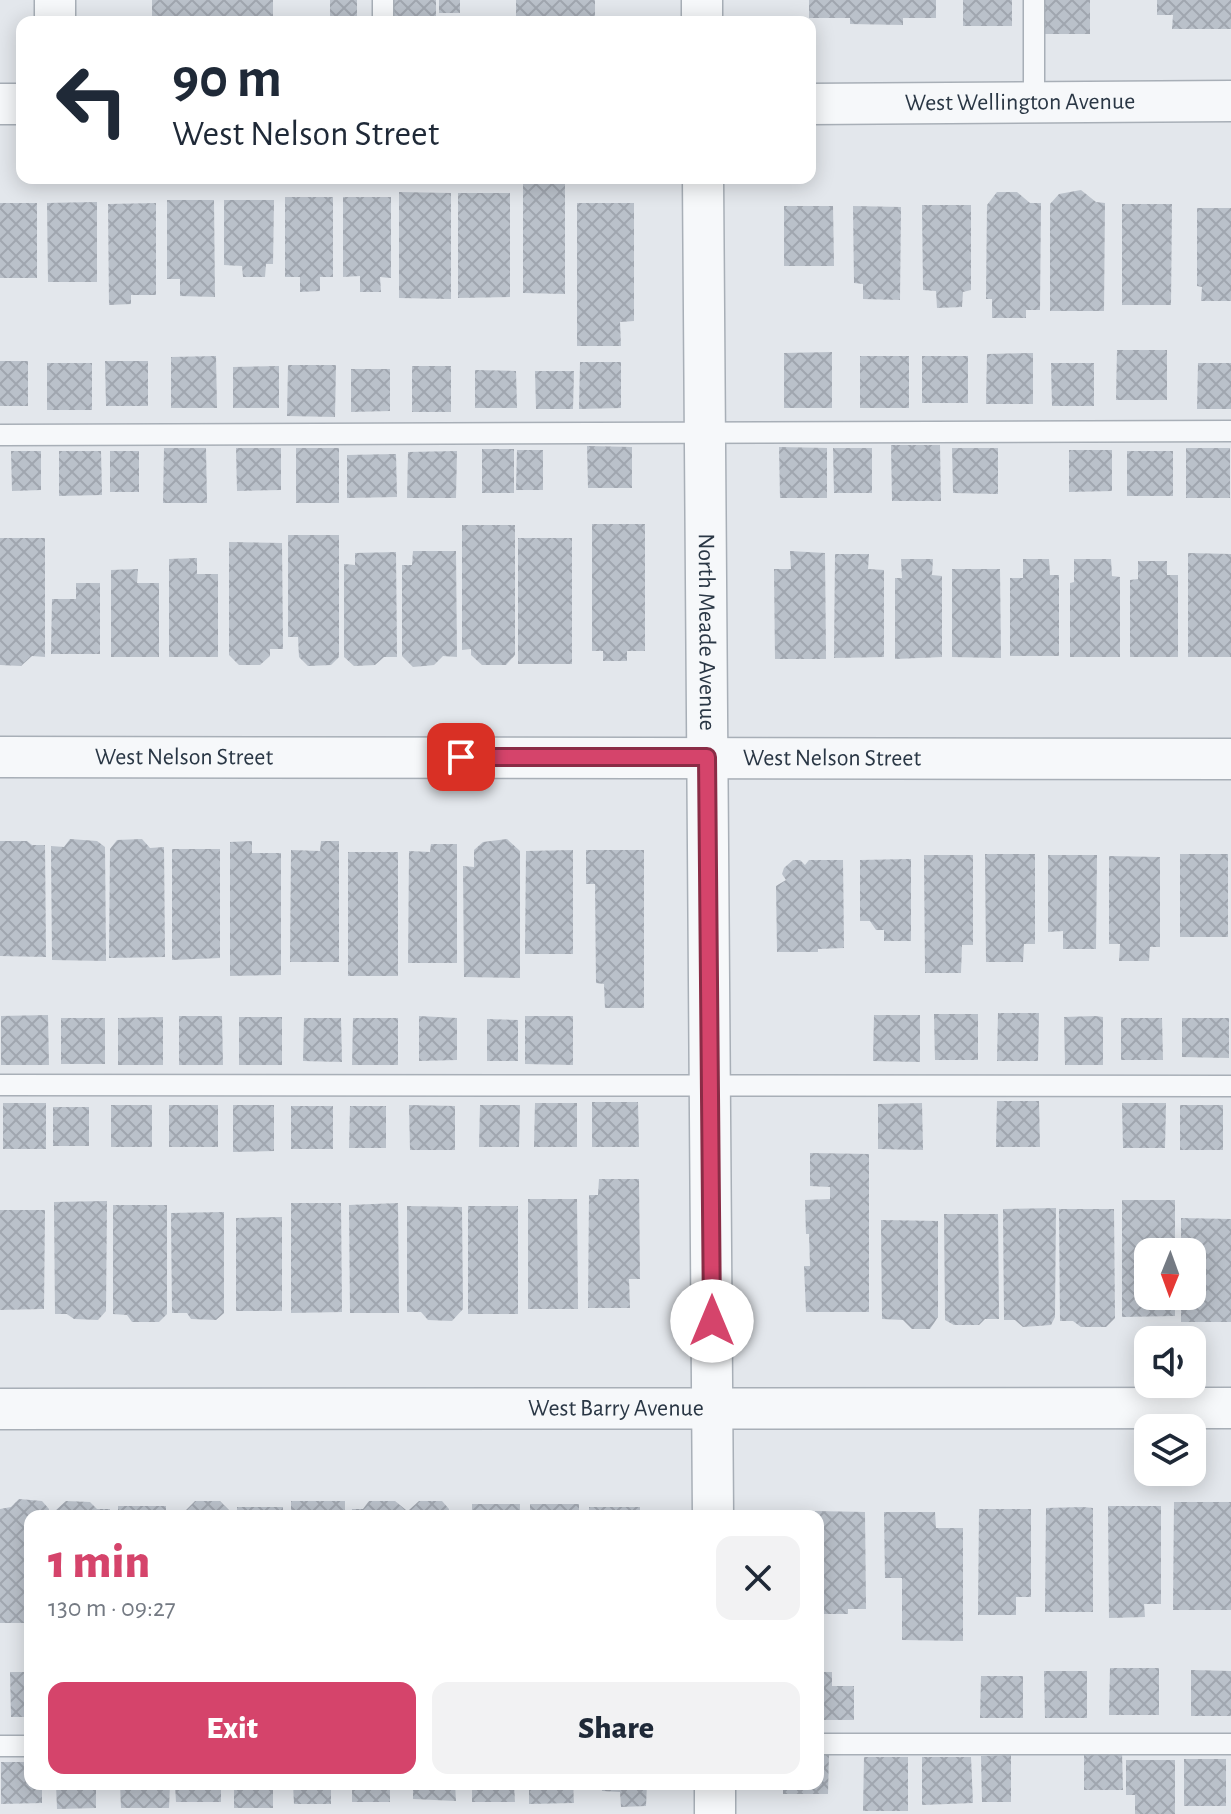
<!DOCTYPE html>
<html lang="en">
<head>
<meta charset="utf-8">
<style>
	:root { --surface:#fff; --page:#f2f2f3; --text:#1f2937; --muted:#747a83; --accent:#d5446b }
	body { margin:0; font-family:"Alegreya Sans",sans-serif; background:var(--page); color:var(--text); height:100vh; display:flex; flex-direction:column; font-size:30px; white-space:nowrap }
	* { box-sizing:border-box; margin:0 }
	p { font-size:26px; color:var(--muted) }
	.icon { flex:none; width:44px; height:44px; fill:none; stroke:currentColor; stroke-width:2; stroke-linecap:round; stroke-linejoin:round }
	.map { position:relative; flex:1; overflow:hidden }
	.details { position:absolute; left:24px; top:1510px; width:800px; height:280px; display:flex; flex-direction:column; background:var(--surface); border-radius:16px; box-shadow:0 4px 20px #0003 }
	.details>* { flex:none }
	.hud { position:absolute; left:16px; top:16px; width:800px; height:168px; border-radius:16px; box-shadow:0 4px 20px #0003; background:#fff; color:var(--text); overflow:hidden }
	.needle { width:52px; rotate:181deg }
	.buttons { position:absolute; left:1134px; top:1238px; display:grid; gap:16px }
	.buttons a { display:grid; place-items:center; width:72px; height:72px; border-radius:16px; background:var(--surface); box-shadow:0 4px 20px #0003; font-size:40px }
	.pin { position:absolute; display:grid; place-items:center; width:68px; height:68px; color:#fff; margin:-34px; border-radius:16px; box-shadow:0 4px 12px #0006 }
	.me { position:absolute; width:88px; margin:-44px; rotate:0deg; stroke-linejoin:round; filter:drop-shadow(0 0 6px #0008) }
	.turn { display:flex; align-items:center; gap:28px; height:168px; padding:0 24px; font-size:36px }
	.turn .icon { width:104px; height:104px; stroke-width:2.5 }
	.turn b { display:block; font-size:56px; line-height:68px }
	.round { display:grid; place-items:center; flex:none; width:84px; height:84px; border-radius:16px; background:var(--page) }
	.head { display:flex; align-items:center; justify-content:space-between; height:136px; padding:0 24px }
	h1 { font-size:48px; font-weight:800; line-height:60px; color:var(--accent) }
	.button { display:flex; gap:16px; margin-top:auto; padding:16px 24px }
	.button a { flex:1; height:92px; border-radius:16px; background:var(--accent); color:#fff; font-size:32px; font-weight:800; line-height:92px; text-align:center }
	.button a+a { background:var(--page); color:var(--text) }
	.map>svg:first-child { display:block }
	.building { fill:url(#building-cross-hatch) }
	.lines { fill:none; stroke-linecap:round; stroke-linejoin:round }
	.service-casing { stroke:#a8afb7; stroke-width:23 }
	.minor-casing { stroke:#a8afb7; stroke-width:43 }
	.service { stroke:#f6f8fa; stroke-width:20 }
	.minor { stroke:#f6f8fa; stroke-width:40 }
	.route-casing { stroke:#8a2c46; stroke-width:20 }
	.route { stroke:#d5446b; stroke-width:14 }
	.labels { text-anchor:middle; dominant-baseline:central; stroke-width:7; stroke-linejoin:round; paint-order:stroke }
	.street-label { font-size:24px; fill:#2a3745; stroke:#f3f6f9 }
</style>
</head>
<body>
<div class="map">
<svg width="1231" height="1814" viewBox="0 0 1231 1814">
	<defs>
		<pattern id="building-cross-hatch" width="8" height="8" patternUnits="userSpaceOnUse" patternTransform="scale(2)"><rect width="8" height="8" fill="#bac1ca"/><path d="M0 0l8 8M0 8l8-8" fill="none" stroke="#a0a6af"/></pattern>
	</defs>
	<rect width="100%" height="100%" fill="#e3e7ec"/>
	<g class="building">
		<rect x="152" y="0" width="121" height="22"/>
		<rect x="330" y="0" width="27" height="22"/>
		<rect x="394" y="0" width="42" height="22"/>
		<rect x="439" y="0" width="21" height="13"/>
		<rect x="516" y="0" width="79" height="22"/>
		<path d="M809,0h127v18h-33v7l-53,-1v-6h-41z"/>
		<rect x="963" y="0" width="49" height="26"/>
		<path d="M1044,0h46v34h-45z"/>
		<path d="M1157,0h74v29h-59l1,-14h-16z"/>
		<path d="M565,178v116l-42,-1v-114z"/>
		<path d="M1081,190l15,12 9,1 -1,108h-54v-107l9,-10z"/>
		<path d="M399,192l52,1v106l-52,-1z"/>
		<path d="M997,192h20l13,11h11l-1,107h-14v8h-34v-19h-6l1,-94z"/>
		<path d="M458,193h52v104l-52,1z"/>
		<path d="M285,197h48v80h-13v14l-20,1v-15h-15z"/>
		<path d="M343,197h48v81l-11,-1 1,15h-21v-16l-17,1z"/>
		<path d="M167,200h47l1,97 -35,-1v-17h-13z"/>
		<path d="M224,200h50l-1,64h-7l-1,13h-22l-1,-11 -18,-1z"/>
		<path d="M97,202v80h-49l-1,-79z"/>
		<rect x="0" y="203" width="37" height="75"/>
		<path d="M156,203v92h-25v9l-22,1 -1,-101z"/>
		<path d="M577,203h57v118l-14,1 1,24h-44z"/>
		<path d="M1122,204h50l-1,101h-49z"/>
		<path d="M922,205h49v85l-8,2 -1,15 -25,1 -1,-17 -13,-1z"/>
		<path d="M784,206h49l1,60h-50z"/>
		<path d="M853,206l48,1 -1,93 -37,-1v-15l-9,-1z"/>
		<path d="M1197,208h34v93h-30l1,-14 -5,-1z"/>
		<path d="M1117,350h50v50h-51z"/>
		<path d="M832,352v56h-48v-55z"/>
		<path d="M1033,353v51h-47l1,-50z"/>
		<path d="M216,356l1,52h-46v-51z"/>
		<rect x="860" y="356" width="49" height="52"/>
		<rect x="922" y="356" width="46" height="47"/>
		<rect x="0" y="361" width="28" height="45"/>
		<path d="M105,361h43v45h-42z"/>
		<path d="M580,362h41v46l-42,1z"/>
		<rect x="47" y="363" width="45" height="47"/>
		<path d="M1051,363h43v43h-42z"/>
		<path d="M1198,363h33v46h-34z"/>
		<path d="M288,365h48l-1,52 -48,-1z"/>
		<path d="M279,366v42h-46v-41z"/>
		<rect x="412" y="366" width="39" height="46"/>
		<path d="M351,369h39v42l-39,1z"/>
		<path d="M475,370l41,1 1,37h-42z"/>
		<path d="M535,371h39l-1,38h-37z"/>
		<path d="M891,445h49l1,56h-49z"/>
		<path d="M587,446l45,1v41h-44z"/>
		<path d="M779,447l48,1v50h-47z"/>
		<path d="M164,448h42l1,55h-44z"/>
		<path d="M236,448h45v42l-44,1z"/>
		<rect x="296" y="448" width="43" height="55"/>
		<path d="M833,448h39v45h-38z"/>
		<path d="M952,448h46v46l-45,-1z"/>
		<rect x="1186" y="448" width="44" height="50"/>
		<rect x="482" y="449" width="32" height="44"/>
		<path d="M517,450h26v40h-27z"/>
		<path d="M1069,450h43v41l-43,1z"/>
		<path d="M11,451h30v39l-29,1z"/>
		<path d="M59,451h42l1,44 -43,1z"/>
		<rect x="110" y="451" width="29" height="41"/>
		<path d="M457,451l-1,47h-49l1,-46z"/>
		<rect x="1127" y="451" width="46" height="45"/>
		<path d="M396,454l1,43 -50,1v-43z"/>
		<path d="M592,524h53v127h-18v10h-24v-10h-11z"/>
		<path d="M462,525h53v130l-9,10h-24l-11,-10v-6l-9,1z"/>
		<path d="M288,535h51v122l-8,8 -23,1 -9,-9 -1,-20h-10z"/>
		<path d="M0,538h45v119l-13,-1 -11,10 -21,-1z"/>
		<rect x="518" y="538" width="54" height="126"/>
		<path d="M229,542l53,1 1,106h-13v7l-10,9h-21l-10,-10z"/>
		<path d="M413,551h43l1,106 -14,-1 -9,9 -21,2 -11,-11v-91h10z"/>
		<path d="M790,551l35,2 1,106h-51l-1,-90h17z"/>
		<path d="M396,552l1,105h-13l-9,8 -21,1 -10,-9v-93l11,1v-12z"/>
		<path d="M1188,553l43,1v103h-43z"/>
		<path d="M835,554h34l-1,15 16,1v87l-50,1z"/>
		<path d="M197,558v16h21v83h-49v-98z"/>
		<path d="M901,559h32l-1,16 10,1v81l-47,2v-81h7z"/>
		<path d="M1023,559h26l1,16h9v81h-49v-78h13z"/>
		<path d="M1074,559h37l1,17 8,1v80h-50v-74l4,-1z"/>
		<path d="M1138,561h29v14h11v82h-48v-77l8,-1z"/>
		<path d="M138,569l-1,14h22v74h-48v-87z"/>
		<path d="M952,569h48l1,89 -49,-1z"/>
		<path d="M76,583h24v71h-49l1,-55h24z"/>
		<path d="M70,839l27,2 8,6 1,114 -54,-1 -1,-114 13,1z"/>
		<path d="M142,839l8,9 14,-1 1,110 -56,1 1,-109 7,-9z"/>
		<path d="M507,839l13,12v127l-56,-1 -1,-111 11,1v-17l9,-8z"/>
		<path d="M0,841h27l5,4h13l1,112 -46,-1z"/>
		<path d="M252,841v12h29v122l-51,1v-134z"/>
		<path d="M321,841h18v121h-49l1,-112 29,1z"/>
		<path d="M431,844h26v119h-49l1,-112 21,1z"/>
		<path d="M172,849h48v109l-48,2z"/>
		<path d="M573,850v104h-48l1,-103z"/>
		<path d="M586,850h58v158h-39l-1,-24 -8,-1 -1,-99h-9z"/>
		<rect x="348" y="852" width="50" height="124"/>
		<path d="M985,854h50v90h-11l-1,18h-37z"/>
		<rect x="1180" y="854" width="48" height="83"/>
		<path d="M924,855h49v90h-11l-1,28h-36z"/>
		<path d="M1048,855h49l-1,94h-33v-18l-15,1z"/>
		<path d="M1109,856l51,1v90h-10l-1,14h-30l1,-17h-11z"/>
		<path d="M911,859v82h-27v-11h-8l-6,-9h-10v-61z"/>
		<path d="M793,860h7l5,5 4,-5h34l1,88 -26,1v3h-41l-1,-66 10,-6 -4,-6 2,-6z"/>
		<path d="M998,1013h41l-1,48h-41z"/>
		<path d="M934,1014h44v46h-43z"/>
		<path d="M48,1015l1,50h-48v-49z"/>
		<path d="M874,1015h46v47l-47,-1z"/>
		<path d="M179,1016h43l1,49h-44z"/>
		<path d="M419,1016l38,2v42l-38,1z"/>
		<path d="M525,1016h48v49l-48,-1z"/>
		<path d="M1095,1016l8,1v48h-38l-1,-48z"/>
		<path d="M163,1017v48h-45v-47z"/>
		<rect x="239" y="1017" width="43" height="48"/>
		<rect x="61" y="1018" width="44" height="46"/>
		<path d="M304,1018h37l1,44 -39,-1z"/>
		<path d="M353,1018h45v47h-46z"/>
		<path d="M1121,1018h41l1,42h-42z"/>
		<path d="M1182,1018h47v40l-47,-1z"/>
		<path d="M487,1019l31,1v41h-31z"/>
		<path d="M997,1101h42l1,46h-44z"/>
		<path d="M592,1102h46l1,45h-47z"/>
		<rect x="3" y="1103" width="43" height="46"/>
		<path d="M535,1103h42v44h-43z"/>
		<path d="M922,1103l1,47 -45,-1v-45z"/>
		<path d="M1122,1103h44l-1,45h-42z"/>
		<rect x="111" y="1105" width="41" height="42"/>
		<rect x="169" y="1105" width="49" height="42"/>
		<path d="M233,1105h41v46l-41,1z"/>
		<path d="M409,1105l46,1v44h-45z"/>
		<path d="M480,1105h40l-1,42h-40z"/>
		<rect x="1180" y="1105" width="43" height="45"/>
		<rect x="291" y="1106" width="42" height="43"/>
		<path d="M350,1106h36v42h-37z"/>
		<rect x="53" y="1107" width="36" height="39"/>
		<path d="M810,1153l59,1v158h-63l-2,-46h6l-1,-32h-3l-1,-34 25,-1v-12l-20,-1z"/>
		<path d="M599,1179h40l1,100h-11l1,29h-42l1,-113h9z"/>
		<path d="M528,1199h49l1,110h-50z"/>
		<path d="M1122,1200h53v52h-27v44h27v20l-53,1z"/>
		<path d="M107,1201l-1,110 -8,9 -24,-1 -7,-5h-12l-1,-112z"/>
		<path d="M291,1203h50l1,109 -51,1z"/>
		<path d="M398,1203l1,110h-49l-1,-108z"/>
		<path d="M113,1205h54v109l-8,8h-27l-5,-7 -14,-1z"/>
		<path d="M407,1206l55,1 1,102 -11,12 -24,-1 -7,-8h-14z"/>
		<rect x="468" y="1206" width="50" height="108"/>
		<path d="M1056,1208l-1,109 -4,8 -28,2 -8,-7h-11l-1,-111z"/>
		<path d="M1059,1209h55l1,109 -9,9h-25l-8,-6h-13z"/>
		<path d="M0,1210h45l-1,99 -44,1z"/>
		<path d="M224,1212v101l-8,7 -25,-1 -4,-6h-15l-1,-100z"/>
		<path d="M944,1214h54l1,105h-14l-6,6h-25l-9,-5z"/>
		<path d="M282,1217v94h-46v-93z"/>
		<path d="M1181,1218l50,1v103h-50v-26h11v-44h-11z"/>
		<path d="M881,1220l57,1v96l-8,12h-18l-9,-9 -21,-1z"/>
		<path d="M19,1499l23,2 7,8v7h-19v107h-30v-114l11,-2z"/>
		<path d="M66,1501l24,1 7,7h13v7h-54v-6z"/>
		<path d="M195,1501h25l9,9v6h-56v-6h13z"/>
		<rect x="291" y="1501" width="54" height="15"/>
		<path d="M369,1501h26l11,9v6h-54v-7h11z"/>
		<path d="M419,1501h23l7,8v7h-40v-6z"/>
		<path d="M1174,1502h57v108h-58z"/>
		<rect x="472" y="1504" width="48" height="12"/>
		<rect x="530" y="1504" width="49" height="12"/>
		<rect x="118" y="1506" width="48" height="10"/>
		<path d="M1108,1506h53v98h-17l1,13 -36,1z"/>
		<rect x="237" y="1507" width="46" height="9"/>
		<rect x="589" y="1507" width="51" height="9"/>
		<path d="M1083,1507l10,1v104h-48l1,-104z"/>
		<path d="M979,1509h52v88h-15v18h-38z"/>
		<path d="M815,1511l50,1 1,97h-18v5h-30v-98h-3z"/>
		<path d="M884,1512h51l1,16h27v113l-61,-1v-62h-17z"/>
		<path d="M1110,1668h49v47h-50z"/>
		<path d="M1191,1670l40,1v45h-40z"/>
		<path d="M1044,1671h43v47h-42z"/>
		<path d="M10,1672h20v45h-19z"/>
		<path d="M818,1672h14v14h22v34h-36z"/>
		<path d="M981,1676h42v42h-43z"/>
		<path d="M1084,1752h38l1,38h-39z"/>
		<path d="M818,1754h11l-1,40h-45v-10h35z"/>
		<path d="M1011,1755v47h-29l-1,-46z"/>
		<path d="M864,1757h44v54h-45z"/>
		<path d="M922,1757h49l2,46 -51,2z"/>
		<rect x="1184" y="1759" width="42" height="47"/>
		<path d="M1126,1760h49v54h-40v-19h-9z"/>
		<path d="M1,1762h29v22h12v19l-41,1z"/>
		<path d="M56,1784h40v24l-39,1z"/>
		<path d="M120,1784h50l-1,24h-48z"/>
		<path d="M175,1784h46v18h-45z"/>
		<rect x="234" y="1784" width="39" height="24"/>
		<path d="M293,1784h38v20h-37z"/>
		<rect x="352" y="1784" width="38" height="18"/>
		<path d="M413,1784h42l1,17 -43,-2z"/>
		<path d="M472,1784h42l1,18h-43z"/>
		<path d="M529,1784h44l1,19 -45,1z"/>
		<path d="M602,1784h45l-1,22 -25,1 -1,-15 -18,-1z"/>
	</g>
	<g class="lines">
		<defs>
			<g id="service">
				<path d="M383,0v22"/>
				<path d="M1034,0v102"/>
				<path d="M0,435l1231,-4"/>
				<path d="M0,1085l1231,1"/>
				<path d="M818,1744h413"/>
				<path d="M0,1746h30"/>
			</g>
			<g id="minor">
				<path d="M55,0v22"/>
				<path d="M702,0v22"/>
				<path d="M0,104h22"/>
				<path id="s1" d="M810,104l421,-3"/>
				<path id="s2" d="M703,178l10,1338"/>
				<path id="s3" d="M0,757l1231,2"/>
				<path id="s4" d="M0,1409l1231,-1"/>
				<path d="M715,1784v30"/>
			</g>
		</defs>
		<use href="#service" class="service-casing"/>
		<use href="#minor" class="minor-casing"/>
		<use href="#service" class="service"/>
		<use href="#minor" class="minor"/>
	</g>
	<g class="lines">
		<defs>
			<path id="route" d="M461,757h246l5,564"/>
		</defs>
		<use href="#route" class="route-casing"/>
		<use href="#route" class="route"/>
	</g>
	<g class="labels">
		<g class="street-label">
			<text stroke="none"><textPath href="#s1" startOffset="210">West Wellington Avenue</textPath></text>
			<text stroke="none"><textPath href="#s2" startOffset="454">North Meade Avenue</textPath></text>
			<text stroke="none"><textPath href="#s3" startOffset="184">West Nelson Street</textPath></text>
			<text stroke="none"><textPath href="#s3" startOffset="832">West Nelson Street</textPath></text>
			<text stroke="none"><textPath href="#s4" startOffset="616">West Barry Avenue</textPath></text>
		</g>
	</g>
</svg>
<div class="buttons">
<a><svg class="needle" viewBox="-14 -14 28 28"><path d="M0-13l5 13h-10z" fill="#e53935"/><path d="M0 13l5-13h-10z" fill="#747a83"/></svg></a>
<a><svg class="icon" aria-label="sound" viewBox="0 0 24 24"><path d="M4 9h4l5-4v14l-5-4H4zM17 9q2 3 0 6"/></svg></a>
<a><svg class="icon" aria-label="layers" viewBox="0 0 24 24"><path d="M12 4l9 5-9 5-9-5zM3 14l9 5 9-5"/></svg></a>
</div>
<div class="pin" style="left:461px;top:757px;background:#d93025"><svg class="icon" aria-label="arrive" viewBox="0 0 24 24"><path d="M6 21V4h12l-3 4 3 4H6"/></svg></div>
<svg class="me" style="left:712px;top:1321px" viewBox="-20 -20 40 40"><circle r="19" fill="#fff"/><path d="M0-13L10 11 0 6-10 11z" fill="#d5446b"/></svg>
<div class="hud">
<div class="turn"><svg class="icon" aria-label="left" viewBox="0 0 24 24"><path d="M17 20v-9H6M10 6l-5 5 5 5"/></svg><div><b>90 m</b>West Nelson Street</div></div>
</div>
<section class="details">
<div class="head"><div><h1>1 min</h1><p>130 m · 09:27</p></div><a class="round"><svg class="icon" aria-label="close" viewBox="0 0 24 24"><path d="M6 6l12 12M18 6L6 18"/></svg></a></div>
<div class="button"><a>Exit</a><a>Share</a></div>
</section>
</div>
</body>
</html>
